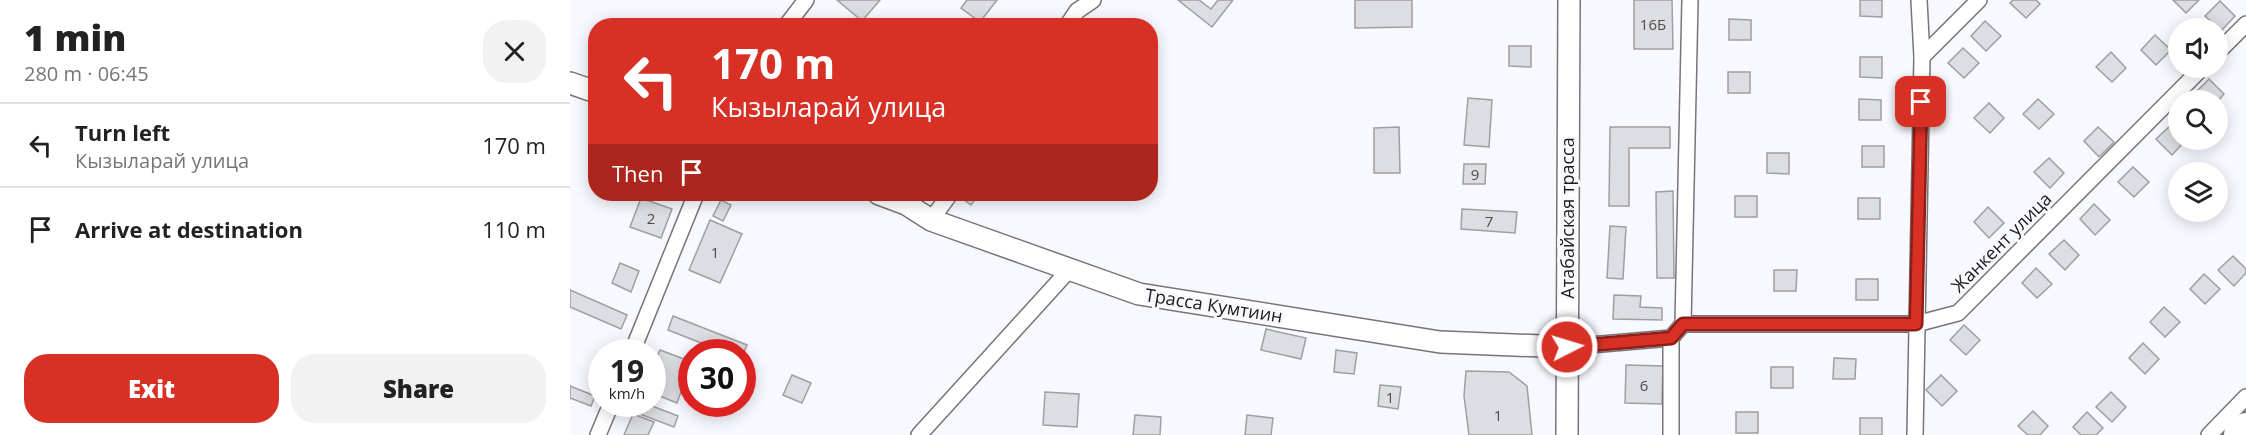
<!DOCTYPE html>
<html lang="en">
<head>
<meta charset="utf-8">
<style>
	:root { --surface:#fff; --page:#f2f2f2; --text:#222; --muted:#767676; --line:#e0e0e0; --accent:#d93025 }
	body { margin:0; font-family:"Open Sans",sans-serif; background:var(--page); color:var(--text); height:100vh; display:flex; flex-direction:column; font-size:22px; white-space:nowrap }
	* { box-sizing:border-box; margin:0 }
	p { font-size:20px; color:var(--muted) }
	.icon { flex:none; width:33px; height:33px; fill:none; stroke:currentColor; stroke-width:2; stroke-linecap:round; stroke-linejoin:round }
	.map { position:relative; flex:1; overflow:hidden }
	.details { display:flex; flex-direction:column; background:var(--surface); width:570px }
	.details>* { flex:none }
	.hud { position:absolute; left:18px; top:18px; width:570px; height:183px; border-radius:24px; box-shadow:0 3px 15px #0003; background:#d93025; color:#fff; overflow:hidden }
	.tools { position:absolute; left:1598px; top:18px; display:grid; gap:12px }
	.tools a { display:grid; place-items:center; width:60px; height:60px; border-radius:50%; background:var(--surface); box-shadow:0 3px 15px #0003; font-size:30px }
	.speed { position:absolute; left:18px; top:339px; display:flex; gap:12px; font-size:30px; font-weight:700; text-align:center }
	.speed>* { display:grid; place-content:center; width:78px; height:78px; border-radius:50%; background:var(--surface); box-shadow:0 3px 15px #0003; line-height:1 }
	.speed small { font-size:15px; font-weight:400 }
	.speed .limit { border:9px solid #d22; background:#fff; color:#111 }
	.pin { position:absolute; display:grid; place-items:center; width:51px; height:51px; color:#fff; margin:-26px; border-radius:12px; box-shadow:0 3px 9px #0006 }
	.me { position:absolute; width:66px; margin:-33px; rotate:85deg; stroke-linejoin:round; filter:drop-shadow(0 0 4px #0008) }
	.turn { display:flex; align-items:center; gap:21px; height:126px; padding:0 24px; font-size:27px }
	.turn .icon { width:78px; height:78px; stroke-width:2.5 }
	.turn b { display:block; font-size:42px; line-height:51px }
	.then { display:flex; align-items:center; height:57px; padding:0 24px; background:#0003; gap:12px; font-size:22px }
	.round { display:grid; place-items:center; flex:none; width:63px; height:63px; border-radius:24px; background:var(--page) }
	.overview { display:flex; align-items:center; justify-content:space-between; height:102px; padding:0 24px }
	h1 { font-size:36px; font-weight:800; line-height:45px }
	.primary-button { display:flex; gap:12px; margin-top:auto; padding:12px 24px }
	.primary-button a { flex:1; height:69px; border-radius:24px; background:var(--accent); color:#fff; font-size:24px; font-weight:800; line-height:69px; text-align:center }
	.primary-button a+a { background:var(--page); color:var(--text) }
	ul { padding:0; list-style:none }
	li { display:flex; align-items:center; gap:18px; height:84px; padding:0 24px; border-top:2px solid var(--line) }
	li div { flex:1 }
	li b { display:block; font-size:22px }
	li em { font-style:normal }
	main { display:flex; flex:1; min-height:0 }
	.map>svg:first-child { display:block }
	.building { fill:#dddee3; stroke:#9e9fa3; stroke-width:1.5 }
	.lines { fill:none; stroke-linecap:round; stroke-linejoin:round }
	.street-casing { stroke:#75757a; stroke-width:18 }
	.secondary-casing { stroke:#75757a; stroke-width:24 }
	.highway-casing { stroke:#75757a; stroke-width:32 }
	.street { stroke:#fff; stroke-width:15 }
	.secondary { stroke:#fff; stroke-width:21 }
	.highway { stroke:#fff; stroke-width:28 }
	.route-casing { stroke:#8d1f18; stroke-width:15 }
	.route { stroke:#d93025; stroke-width:10 }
	.labels { text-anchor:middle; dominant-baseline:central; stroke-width:6; stroke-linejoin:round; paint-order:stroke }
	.number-label { font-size:15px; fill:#4c4c4e }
	.street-label { font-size:18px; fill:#1b1b1d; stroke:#f8f9fe }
</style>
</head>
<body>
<main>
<section class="details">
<div class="overview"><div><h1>1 min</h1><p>280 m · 06:45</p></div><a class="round"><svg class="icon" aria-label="close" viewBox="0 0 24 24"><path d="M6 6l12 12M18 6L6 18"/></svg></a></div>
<ul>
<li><svg class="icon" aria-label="left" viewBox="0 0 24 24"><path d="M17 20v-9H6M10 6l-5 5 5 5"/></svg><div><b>Turn left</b><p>Кызыларай улица</p></div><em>170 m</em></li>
<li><svg class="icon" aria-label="arrive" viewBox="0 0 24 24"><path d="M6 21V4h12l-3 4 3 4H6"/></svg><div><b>Arrive at destination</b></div><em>110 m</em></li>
</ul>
<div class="primary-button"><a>Exit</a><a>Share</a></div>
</section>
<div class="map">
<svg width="1676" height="435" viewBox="0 0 1676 435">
	<rect width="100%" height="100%" fill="#f8f9fe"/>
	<g class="building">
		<path d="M267,0h43l-18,21z"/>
		<path d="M397,0h30l-17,22 -19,-14z"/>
		<path d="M608,0h21l12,9 7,-9h15l-21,27z"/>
		<path d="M785,0h57v27l-57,1z"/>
		<path d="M1064,0h38l1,49h-39z"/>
		<path d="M1290,0h22v17l-22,-1z"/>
		<path d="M1443,0h23l4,4 -14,14 -16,-15z"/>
		<path d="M1603,0h26l-13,13z"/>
		<path d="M1650,1l15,15 -14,15 -16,-15z"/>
		<path d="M1159,19l22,1v20h-22z"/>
		<path d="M1415,21l16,15 -15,15 -15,-15z"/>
		<path d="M1585,35l16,15 -15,15 -15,-15z"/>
		<path d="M939,46h22v21l-22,-1z"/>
		<path d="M1393,48l16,15 -15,15 -16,-15z"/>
		<path d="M1541,52l15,16 -14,14 -16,-15z"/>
		<path d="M1290,57h22v21l-22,-1z"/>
		<rect x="1158" y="72" width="22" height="21"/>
		<path d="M1639,79l15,15 -7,8 -16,-2 -7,-6z"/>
		<path d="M898,98l24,2 -3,47 -25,-2z"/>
		<path d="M1289,99l22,1v20h-22z"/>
		<path d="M1468,99l16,15 -15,15 -16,-15z"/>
		<path d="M1419,103l15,15 -14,15 -16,-15z"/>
		<path d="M1601,125l7,7v8h8l-14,15 -16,-16z"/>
		<path d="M829,127l1,46h-26v-45z"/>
		<path d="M1040,127h60v21h-41v58h-20z"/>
		<path d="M1528,127l16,15 -15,15 -15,-16z"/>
		<rect x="1292" y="146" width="22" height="21"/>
		<path d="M1197,153h22v21l-22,-1z"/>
		<path d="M1479,158l15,15 -14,15 -16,-16z"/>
		<path d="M894,164h22l-1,20h-22z"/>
		<path d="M1563,167l16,15 -15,15 -16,-15z"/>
		<path d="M1103,191l1,87h-17l-1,-86z"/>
		<path d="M392,194h17l-8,11 -11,-8z"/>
		<rect x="1165" y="196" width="22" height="21"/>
		<path d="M71,198l31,11 -11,29 -31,-11z"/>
		<rect x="1288" y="198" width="22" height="21"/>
		<path d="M151,200l10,5 -8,16 -10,-5z"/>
		<path d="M1524,204l16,16 -15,15 -15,-16z"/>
		<path d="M1418,207l16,16 -15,15 -15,-16z"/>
		<path d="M892,209l55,3 -2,21 -54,-4z"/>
		<path d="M140,220l32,14 -22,49 -31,-13z"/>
		<path d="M1040,226l16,1 -3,52 -16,-1z"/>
		<path d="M1494,240l15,15 -14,15 -16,-16z"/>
		<path d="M1663,256l13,13v4l-12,13 -16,-16z"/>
		<path d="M50,263l19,8 -8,21 -19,-9z"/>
		<path d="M1466,268l16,16 -15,14 -15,-15z"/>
		<path d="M1204,270h23l-1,21h-22z"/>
		<path d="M1634,274l16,15 -15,15 -15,-15z"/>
		<rect x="1286" y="279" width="22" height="21"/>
		<path d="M0,290l57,25 -6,14 -51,-22z"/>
		<path d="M1044,295l27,1 -1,11 22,1v12l-49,-1z"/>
		<path d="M1594,307l16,15 -15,15 -15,-15z"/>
		<path d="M103,316l74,29 -5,12v-5h-18l-56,-22z"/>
		<path d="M1394,325l16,15 -14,15 -16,-15z"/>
		<path d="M696,329l40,9 -5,21 -40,-9z"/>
		<path d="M1573,343l16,16 -14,15 -16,-16z"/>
		<path d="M90,350l32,12 -15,41 -25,-10v-25z"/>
		<path d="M766,350l21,3 -3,21 -20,-2z"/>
		<path d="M1264,358l22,1 -1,20h-22z"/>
		<path d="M1056,365l37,1 -1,38 -37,-1z"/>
		<rect x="1201" y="367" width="22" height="21"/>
		<path d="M896,371l43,1 18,14 5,49h-63l-5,-39z"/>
		<path d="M222,375l19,8 -9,20 -19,-8z"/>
		<path d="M1371,375l16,16 -15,15 -16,-16z"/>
		<path d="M810,385l21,2 -3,22 -20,-3z"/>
		<path d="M0,386l25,10 -4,10 -21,-8z"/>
		<path d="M475,392l34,2 -2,33 -34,-2z"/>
		<path d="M1541,392l15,15 -14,15 -16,-15z"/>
		<path d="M65,404h12l31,12 -4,11 -42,-16z"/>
		<path d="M1463,411l15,15 -8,9h-12l-10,-9z"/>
		<rect x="1166" y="412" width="22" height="21"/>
		<path d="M1517,412l16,16 -7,7h-15l-8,-8z"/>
		<path d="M63,414l21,8 -6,13h-24z"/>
		<path d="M565,415l26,2 -1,18h-27z"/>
		<path d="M677,415l26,3 -2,17h-26z"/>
		<rect x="1290" y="418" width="22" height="17"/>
	</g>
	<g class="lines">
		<defs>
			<g id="street">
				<path d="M216,26l20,-26"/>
				<path d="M497,26l10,-15 16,-11"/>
				<path d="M1647,53l29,-29"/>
				<path d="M1352,57l57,-57"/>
				<path d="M361,220l19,-26"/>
				<path d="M1113,324l7,-324"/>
				<path d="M1101,338v97"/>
				<path d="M997,347l104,-9 12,-14h233l42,-11 244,-245"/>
				<path d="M62,352l64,-158"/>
				<path d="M28,435l13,-31"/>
				<path d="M349,435l151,-166"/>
				<path d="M1345,435l7,-378 -3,-57"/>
				<path d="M1639,435l37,-38"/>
			</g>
			<g id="secondary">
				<path d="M0,83l26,9"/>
				<path d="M309,194l27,10 25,16 208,74 301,48 127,5"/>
				<path d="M997,435l2,-435"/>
			</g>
			<path id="highway" d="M1668,435l8,-8"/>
		</defs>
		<use href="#street" class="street-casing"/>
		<use href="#secondary" class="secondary-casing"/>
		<use href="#highway" class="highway-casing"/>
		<use href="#street" class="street"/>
		<use href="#secondary" class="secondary"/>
		<use href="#highway" class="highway"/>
	</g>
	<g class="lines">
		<defs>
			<path id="route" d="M997,347l104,-9 12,-14h233l5,-222"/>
		</defs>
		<use href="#route" class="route-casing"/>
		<use href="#route" class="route"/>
	</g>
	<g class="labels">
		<g class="number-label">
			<text x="1083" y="24">16Б</text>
			<text x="905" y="174">9</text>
			<text x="81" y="218">2</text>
			<text x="919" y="221">7</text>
			<text x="145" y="252">1</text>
			<text x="1074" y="385">6</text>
			<text x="820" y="397">1</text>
			<text x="928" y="415">1</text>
		</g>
		<g class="street-label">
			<text transform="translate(997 218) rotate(-90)">Атабайская трасса</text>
			<text transform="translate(1431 242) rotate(-45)">Жанкент улица</text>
			<text transform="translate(644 305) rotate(9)">Трасса Кумтиин</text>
		</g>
	</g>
</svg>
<div class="tools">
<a><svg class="icon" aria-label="sound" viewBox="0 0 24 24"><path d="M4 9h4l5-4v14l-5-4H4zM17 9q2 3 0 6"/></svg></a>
<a><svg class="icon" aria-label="search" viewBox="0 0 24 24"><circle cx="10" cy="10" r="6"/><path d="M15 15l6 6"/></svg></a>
<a><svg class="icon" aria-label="layers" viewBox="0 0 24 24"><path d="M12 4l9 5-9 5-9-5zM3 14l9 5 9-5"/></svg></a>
</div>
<div class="speed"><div>19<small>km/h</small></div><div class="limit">30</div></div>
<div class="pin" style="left:1351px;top:102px;background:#d93025"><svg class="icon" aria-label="arrive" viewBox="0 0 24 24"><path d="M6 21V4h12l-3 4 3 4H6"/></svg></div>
<svg class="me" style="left:997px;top:347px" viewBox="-20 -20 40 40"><circle r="17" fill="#d93025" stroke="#fff" stroke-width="3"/><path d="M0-11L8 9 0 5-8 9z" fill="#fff"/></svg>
<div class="hud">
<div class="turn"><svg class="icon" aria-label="left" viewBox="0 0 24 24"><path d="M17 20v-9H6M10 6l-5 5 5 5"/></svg><div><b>170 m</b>Кызыларай улица</div></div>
<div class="then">Then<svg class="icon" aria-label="arrive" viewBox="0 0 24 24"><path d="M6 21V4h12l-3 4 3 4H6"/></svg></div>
</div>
</div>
</main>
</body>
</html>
